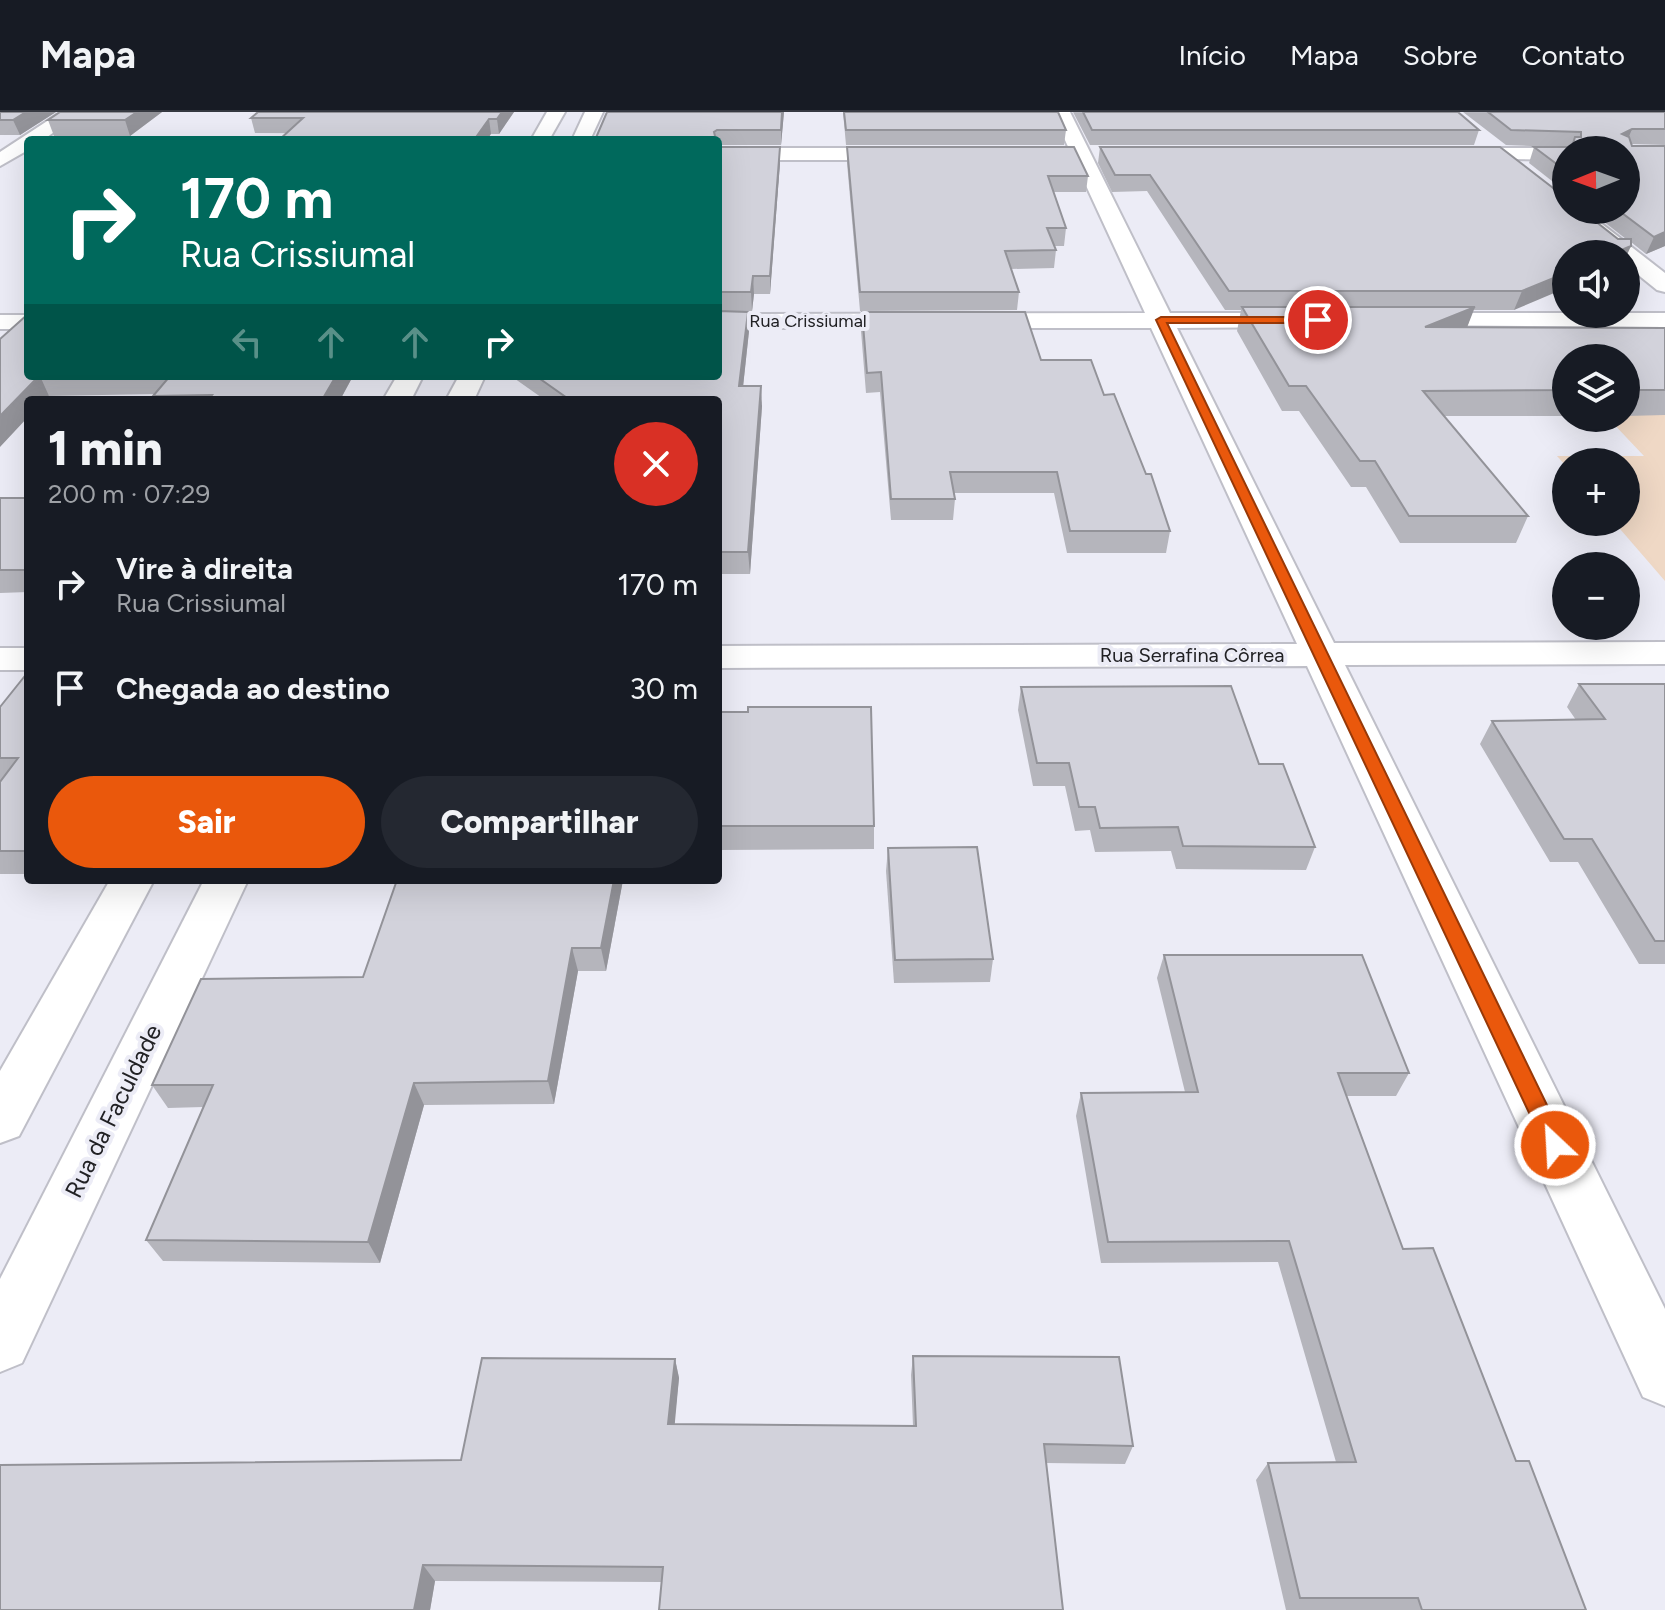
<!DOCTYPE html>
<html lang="pt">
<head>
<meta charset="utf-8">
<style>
	:root { --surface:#171b24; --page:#242831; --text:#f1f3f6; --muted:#9ea1a6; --line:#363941; --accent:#ea580c }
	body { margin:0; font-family:Figtree,sans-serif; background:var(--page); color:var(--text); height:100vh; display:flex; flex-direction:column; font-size:30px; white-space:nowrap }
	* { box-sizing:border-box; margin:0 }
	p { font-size:26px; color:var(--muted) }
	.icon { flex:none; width:44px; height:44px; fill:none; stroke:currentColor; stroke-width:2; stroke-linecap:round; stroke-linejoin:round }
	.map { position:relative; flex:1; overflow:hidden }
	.details { position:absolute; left:24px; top:284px; width:698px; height:488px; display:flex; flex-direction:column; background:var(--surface); border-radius:8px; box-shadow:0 8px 32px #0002 }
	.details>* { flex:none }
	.hud { position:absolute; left:24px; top:24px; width:698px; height:244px; border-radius:8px; box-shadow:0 8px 32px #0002; background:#00695c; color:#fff; overflow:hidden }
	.needle { width:52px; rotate:269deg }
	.tools { position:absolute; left:1552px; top:24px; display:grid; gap:16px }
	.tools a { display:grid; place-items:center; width:88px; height:88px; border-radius:50%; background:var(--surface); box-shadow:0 8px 32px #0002; font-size:40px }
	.pin { position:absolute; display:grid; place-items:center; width:68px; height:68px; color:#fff; margin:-34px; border:4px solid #fff; border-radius:50%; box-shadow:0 2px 8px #0007 }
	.me { position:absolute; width:88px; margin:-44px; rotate:335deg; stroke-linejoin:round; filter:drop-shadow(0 0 6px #0008) }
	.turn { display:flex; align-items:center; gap:28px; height:168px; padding:0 24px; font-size:36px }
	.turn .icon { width:104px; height:104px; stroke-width:2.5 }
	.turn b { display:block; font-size:56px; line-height:68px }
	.lanes { display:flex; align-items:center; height:76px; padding:0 24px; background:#0003; justify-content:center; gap:40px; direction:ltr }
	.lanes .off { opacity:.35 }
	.round { display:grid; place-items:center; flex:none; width:84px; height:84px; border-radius:42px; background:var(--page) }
	.head { display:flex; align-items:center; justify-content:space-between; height:136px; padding:0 24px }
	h1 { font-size:48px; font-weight:800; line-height:60px }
	.primary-button { display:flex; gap:16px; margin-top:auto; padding:16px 24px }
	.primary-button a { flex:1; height:92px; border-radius:48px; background:var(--accent); color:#fff; font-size:32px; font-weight:800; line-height:92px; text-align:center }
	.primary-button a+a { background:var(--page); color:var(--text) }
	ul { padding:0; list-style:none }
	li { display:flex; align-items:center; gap:24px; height:104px; padding:0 24px }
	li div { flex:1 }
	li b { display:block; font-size:30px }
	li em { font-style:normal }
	header { display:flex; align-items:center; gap:48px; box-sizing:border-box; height:112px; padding:0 40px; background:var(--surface); border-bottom:2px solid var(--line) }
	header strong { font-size:38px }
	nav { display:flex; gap:44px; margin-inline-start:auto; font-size:28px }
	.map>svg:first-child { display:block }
	.green { fill:#efd8c5 }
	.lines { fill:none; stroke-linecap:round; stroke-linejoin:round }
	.minor-casing { stroke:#bfbfc8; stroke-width:4 }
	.tertiary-casing { stroke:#bfbfc8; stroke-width:4 }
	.minor { fill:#fff; fill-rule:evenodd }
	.tertiary { fill:#fff; fill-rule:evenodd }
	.wall { fill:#b5b5bc }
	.shaded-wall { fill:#939399 }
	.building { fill:#d2d2db; stroke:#939399; stroke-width:2 }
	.route { fill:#ea580c; stroke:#983908; stroke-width:2 }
	.labels { text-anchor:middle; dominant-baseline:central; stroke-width:8; stroke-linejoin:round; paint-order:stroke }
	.far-street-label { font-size:18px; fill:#212124; stroke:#ececf6 }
	.street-label { font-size:20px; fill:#212124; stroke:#ececf6 }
	.near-street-label { font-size:24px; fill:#212124; stroke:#ececf6 }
</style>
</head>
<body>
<header>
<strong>Mapa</strong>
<nav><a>Início</a><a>Mapa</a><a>Sobre</a><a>Contato</a></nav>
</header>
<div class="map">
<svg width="1665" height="1498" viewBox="0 0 1665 1498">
	<rect width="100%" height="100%" fill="#ececf6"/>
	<path class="green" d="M1533,226h74l58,54v189l-51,-59h12v-60h-60v4l-9,-10h87l-36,-38h18v-60h-60z"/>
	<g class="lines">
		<defs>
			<g id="minor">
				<path d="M61,0h21l-39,28h-15v10l-28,16v-14z"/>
				<path d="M1052,0h18l100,201h130l9,2 3,5 -3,5 -9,2 -123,1 157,315 331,-1v22l-320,1 320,644v97l-22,-9 -336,-731 -589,2v-22l579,-2 -146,-316h-433v-14l427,-1z"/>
				<path d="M718,36h190l9,6 -9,6h-190z"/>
				<path d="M1448,36h118l7,2h-7v10l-125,-2 -2,-4z"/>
				<path d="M1566,93v5h18l81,63v19l-8,-2 -31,-25v-11h-14l-48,-40 -3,-4z"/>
				<path d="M1408,201h257v14l-266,-2 -3,-5 3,-5z"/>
				<rect x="0" y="203" width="28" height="14"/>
				<rect x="0" y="536" width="28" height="22"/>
			</g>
			<g id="tertiary">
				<path d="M547,0h18l-16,28h-18z"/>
				<path d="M585,0h18l-13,28h-18z"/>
				<path d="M397,264h26l-12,24h-28z"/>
				<path d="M459,264h26l-11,24h-28z"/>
				<path d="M110,768h44l-135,256 -19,7v-72z"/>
				<path d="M204,768h44l-226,483 -22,9v-93z"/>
			</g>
		</defs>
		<use href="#minor" class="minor-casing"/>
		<use href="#tertiary" class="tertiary-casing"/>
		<use href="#minor" class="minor"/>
		<use href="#tertiary" class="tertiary"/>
	</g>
	<g class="wall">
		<path d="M0,0h56l-36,23h-20z"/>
		<path d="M162,0l-32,24h-76l-6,-16z"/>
		<path d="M258,0h256l-15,22 -244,-1 -4,-15z"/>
		<path d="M607,0h177l-3,33h-63v-5h-123z"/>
		<path d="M843,0h214l9,18 -2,15h-218z"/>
		<path d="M1073,0h385l21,18 -5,15h-384z"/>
		<path d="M1463,0h202v33l-33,-1v2h33v100l-19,8 -15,-12 -117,68h-41l-6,17 198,1v87l-39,1v-58h-60v58h-122l84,100 -12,27h-116l-34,-56h-15l-52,-76h-17l-45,-80 4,-21h-16l-78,-119 -35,1 -14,-29 2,-16 518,92h8l-37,-29h37l-60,-60v42l-37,-29 5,-16h23l-51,-2z"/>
		<path d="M718,35l62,16 -10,131h-16l-2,17h-34z"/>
		<path d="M847,35l241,29 -2,16h-33l13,36 -2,18h-10l2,4 -2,18 -43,1 8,23 -2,18 -157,1 -13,-148z"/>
		<path d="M862,200l179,48 63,35 66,136 -4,22h-99l-13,-60h-100l1,6 -2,21h-62l-11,-128 -14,1 -5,-62z"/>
		<path d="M749,219l-6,55 19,20 -12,168h-32v-174h-173l-34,-24h207z"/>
		<path d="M28,264h325l-13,24h-185l-2,-4 2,-2 -106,2z"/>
		<path d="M0,386h28v94l-28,1z"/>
		<path d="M28,560v202h-28v-167z"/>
		<path d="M1579,572h86v280h-26l-61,-102h-28l-70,-118 12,-23 84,-1 -9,-13z"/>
		<path d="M1021,575l238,77 56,83 -9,23 -130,-1 -5,-18 -76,1 -5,-22 -15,1 -10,-45h-32l-15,-76z"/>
		<path d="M718,600l156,114v23l-156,1z"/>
		<path d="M888,736l105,111 -3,23 -96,1 -8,-112z"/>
		<path d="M397,768h226l-17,91h-28l-24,133 -130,1 -44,158 -217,-2 -17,-21 57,-133 -35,1 -16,-23 211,-108z"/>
		<path d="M1164,843l245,118 -13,23h-49l56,153 113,212 70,149h-300l-30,-130 12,-17 68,-1 -58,-200 -177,1 -25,-147 5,-23 104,-1 -28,-114z"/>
		<path d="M913,1244l220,90 -8,18 -79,-1 -385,119 -226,-1 -5,29h-430l461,-150 214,-101 4,19 -5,46 239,2 -2,-51z"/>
	</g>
	<g class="shaded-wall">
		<path d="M26,0h30l-36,23 -7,-15z"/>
		<path d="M137,0h25l-32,24 -5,-16z"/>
		<path d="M502,0h12l-15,22 -2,-15z"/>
		<path d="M782,0h2l-3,33v-15z"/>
		<path d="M489,7l2,15 -4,6h-13z"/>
		<path d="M1632,17l-6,15 -4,-10z"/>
		<path d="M780,35v16l-10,131v-18z"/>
		<path d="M1665,120v14l-19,8 8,-17z"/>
		<path d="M1631,134l-5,11v-3h-14z"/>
		<path d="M1566,161v15l-52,22 8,-19z"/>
		<path d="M753,164l1,18 -2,17 -1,-19z"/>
		<path d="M1475,195l-9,23 -41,-3z"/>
		<path d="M748,200l1,19 -8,75 -2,-20z"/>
		<path d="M40,264l9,20 -5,4h-16v17l-28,30v-31z"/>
		<path d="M336,264h17l-13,24h-18z"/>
		<path d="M761,274l1,20 -12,168 -2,-22z"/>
		<path d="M614,768h9l-17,91 -5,-23z"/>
		<path d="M572,836l6,23 -24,133 -6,-23z"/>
		<path d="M414,971l10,22 -44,158 -12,-21z"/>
		<path d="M675,1247l4,19 -6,65 -5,-19z"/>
		<path d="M423,1453l12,16 -5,29h-16z"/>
	</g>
	<g class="building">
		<path d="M0,0h26l-13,8h-13z"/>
		<path d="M60,0h77l-12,8h-77z"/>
		<path d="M258,0h244l-5,7h-8l-15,21h-195l24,-22h-52z"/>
		<path d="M607,0h175l-1,18h-64l-3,2 2,8h-121z"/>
		<path d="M844,0h214l8,18h-220z"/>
		<path d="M1083,0h375l21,18h-387z"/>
		<path d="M1488,0h177v17h-33l-10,5 7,3 3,9h33v86l-11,5 -36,-27h8v-60h-60v21l-32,-24h38l3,-10h6v-5l-70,-2z"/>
		<path d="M718,35h62l-10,129h-17l-2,16h-33z"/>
		<path d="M847,35h227l14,29h-40l18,52h-19l9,22 -51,1 14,41h-159z"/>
		<path d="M1100,35h400l66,51v12h15l37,29h13v7l-19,8h-46v19l-44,18h-293l-79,-116h-35z"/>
		<path d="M1242,195h233l-50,20 240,1v62h-39v-32h-60v32l-143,1 105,125h-119l-34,-55h-15l-54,-75h-17z"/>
		<path d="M718,199l30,1 -9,74h22l-13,166h-30v-152h-148l-34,-24h182z"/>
		<path d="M862,200h163l16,48h50l13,35 10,-1 32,80h5l19,57h-100l-13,-59h-107l5,27h-64l-10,-127 -14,1z"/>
		<path d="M28,202v62h11l-39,40v-77z"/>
		<path d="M170,264h166l-14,24h-114l4,-5 -59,1z"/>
		<rect x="0" y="386" width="28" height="72"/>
		<path d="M28,560v179h-28v-69l18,-24h-18v-51z"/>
		<path d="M1579,572h86v257h-10l-63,-102h-28l-72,-118 113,-2z"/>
		<path d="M1231,574l28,78h24l32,83 -132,-1 -5,-19 -78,1 -5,-21h-16l-10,-44h-32l-16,-76z"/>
		<path d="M748,595h123l3,119h-156v-114h30z"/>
		<path d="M977,735l16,112 -98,1 -7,-112z"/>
		<path d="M397,768h217l-13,68h-29l-24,133 -134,2 -46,159 -222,-2 67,-155h-61l49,-106 162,-2z"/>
		<path d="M1164,843h198l47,118h-71l65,176 30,-1 83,213h13l57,149h-164l-4,-12h-118l-32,-135 88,-1 -67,-221 -181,1 -27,-149 117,-1z"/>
		<path d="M913,1244l206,1 14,89 -89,-2 19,166h-404l4,-43 -240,-2 -9,45h-414v-145l461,-5 21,-102 193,1 -7,65 248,2z"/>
	</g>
	<path class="route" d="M1161,205h157l6,3 -6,3h-151l396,815 3,7 -3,6 -8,3 -8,-3 -391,-831z"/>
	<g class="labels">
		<g class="far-street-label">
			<text x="808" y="209">Rua Crissiumal</text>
		</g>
		<g class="street-label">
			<text x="1192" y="543">Rua Serrafina Côrrea</text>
		</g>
		<g class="near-street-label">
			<text transform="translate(113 999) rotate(-64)">Rua da Faculdade</text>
		</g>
	</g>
</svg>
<div class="tools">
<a><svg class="needle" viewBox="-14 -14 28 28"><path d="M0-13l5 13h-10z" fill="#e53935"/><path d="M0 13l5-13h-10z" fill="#9ea1a6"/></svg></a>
<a><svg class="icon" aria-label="sound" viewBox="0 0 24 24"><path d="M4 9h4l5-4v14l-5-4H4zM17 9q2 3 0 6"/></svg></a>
<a><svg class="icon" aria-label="layers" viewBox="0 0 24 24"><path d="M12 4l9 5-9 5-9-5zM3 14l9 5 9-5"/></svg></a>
<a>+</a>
<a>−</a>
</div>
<div class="pin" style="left:1318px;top:208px;background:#d93025"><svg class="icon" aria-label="arrive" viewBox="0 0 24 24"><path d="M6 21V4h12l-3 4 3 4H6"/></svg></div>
<svg class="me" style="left:1555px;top:1033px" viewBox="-20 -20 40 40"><circle r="17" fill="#ea580c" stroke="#fff" stroke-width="3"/><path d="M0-11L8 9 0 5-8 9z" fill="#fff"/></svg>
<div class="hud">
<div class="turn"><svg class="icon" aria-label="right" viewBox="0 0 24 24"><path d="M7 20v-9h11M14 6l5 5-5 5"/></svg><div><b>170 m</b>Rua Crissiumal</div></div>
<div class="lanes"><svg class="icon off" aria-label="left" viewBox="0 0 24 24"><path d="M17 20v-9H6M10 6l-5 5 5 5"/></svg><svg class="icon off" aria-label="ahead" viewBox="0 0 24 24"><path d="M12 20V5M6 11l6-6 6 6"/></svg><svg class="icon off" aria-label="ahead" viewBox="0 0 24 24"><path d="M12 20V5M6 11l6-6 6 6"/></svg><svg class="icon" aria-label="right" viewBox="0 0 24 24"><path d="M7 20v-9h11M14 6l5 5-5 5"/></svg></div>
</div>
<section class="details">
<div class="head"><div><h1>1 min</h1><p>200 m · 07:29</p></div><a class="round" style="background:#d93025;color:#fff"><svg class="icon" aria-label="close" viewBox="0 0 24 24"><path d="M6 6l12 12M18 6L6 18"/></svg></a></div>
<ul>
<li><svg class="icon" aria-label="right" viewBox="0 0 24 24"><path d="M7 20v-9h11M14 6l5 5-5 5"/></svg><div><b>Vire à direita</b><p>Rua Crissiumal</p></div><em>170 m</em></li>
<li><svg class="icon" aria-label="arrive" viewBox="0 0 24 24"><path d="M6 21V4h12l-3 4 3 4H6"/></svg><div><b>Chegada ao destino</b></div><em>30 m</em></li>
</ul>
<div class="primary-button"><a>Sair</a><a>Compartilhar</a></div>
</section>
</div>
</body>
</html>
